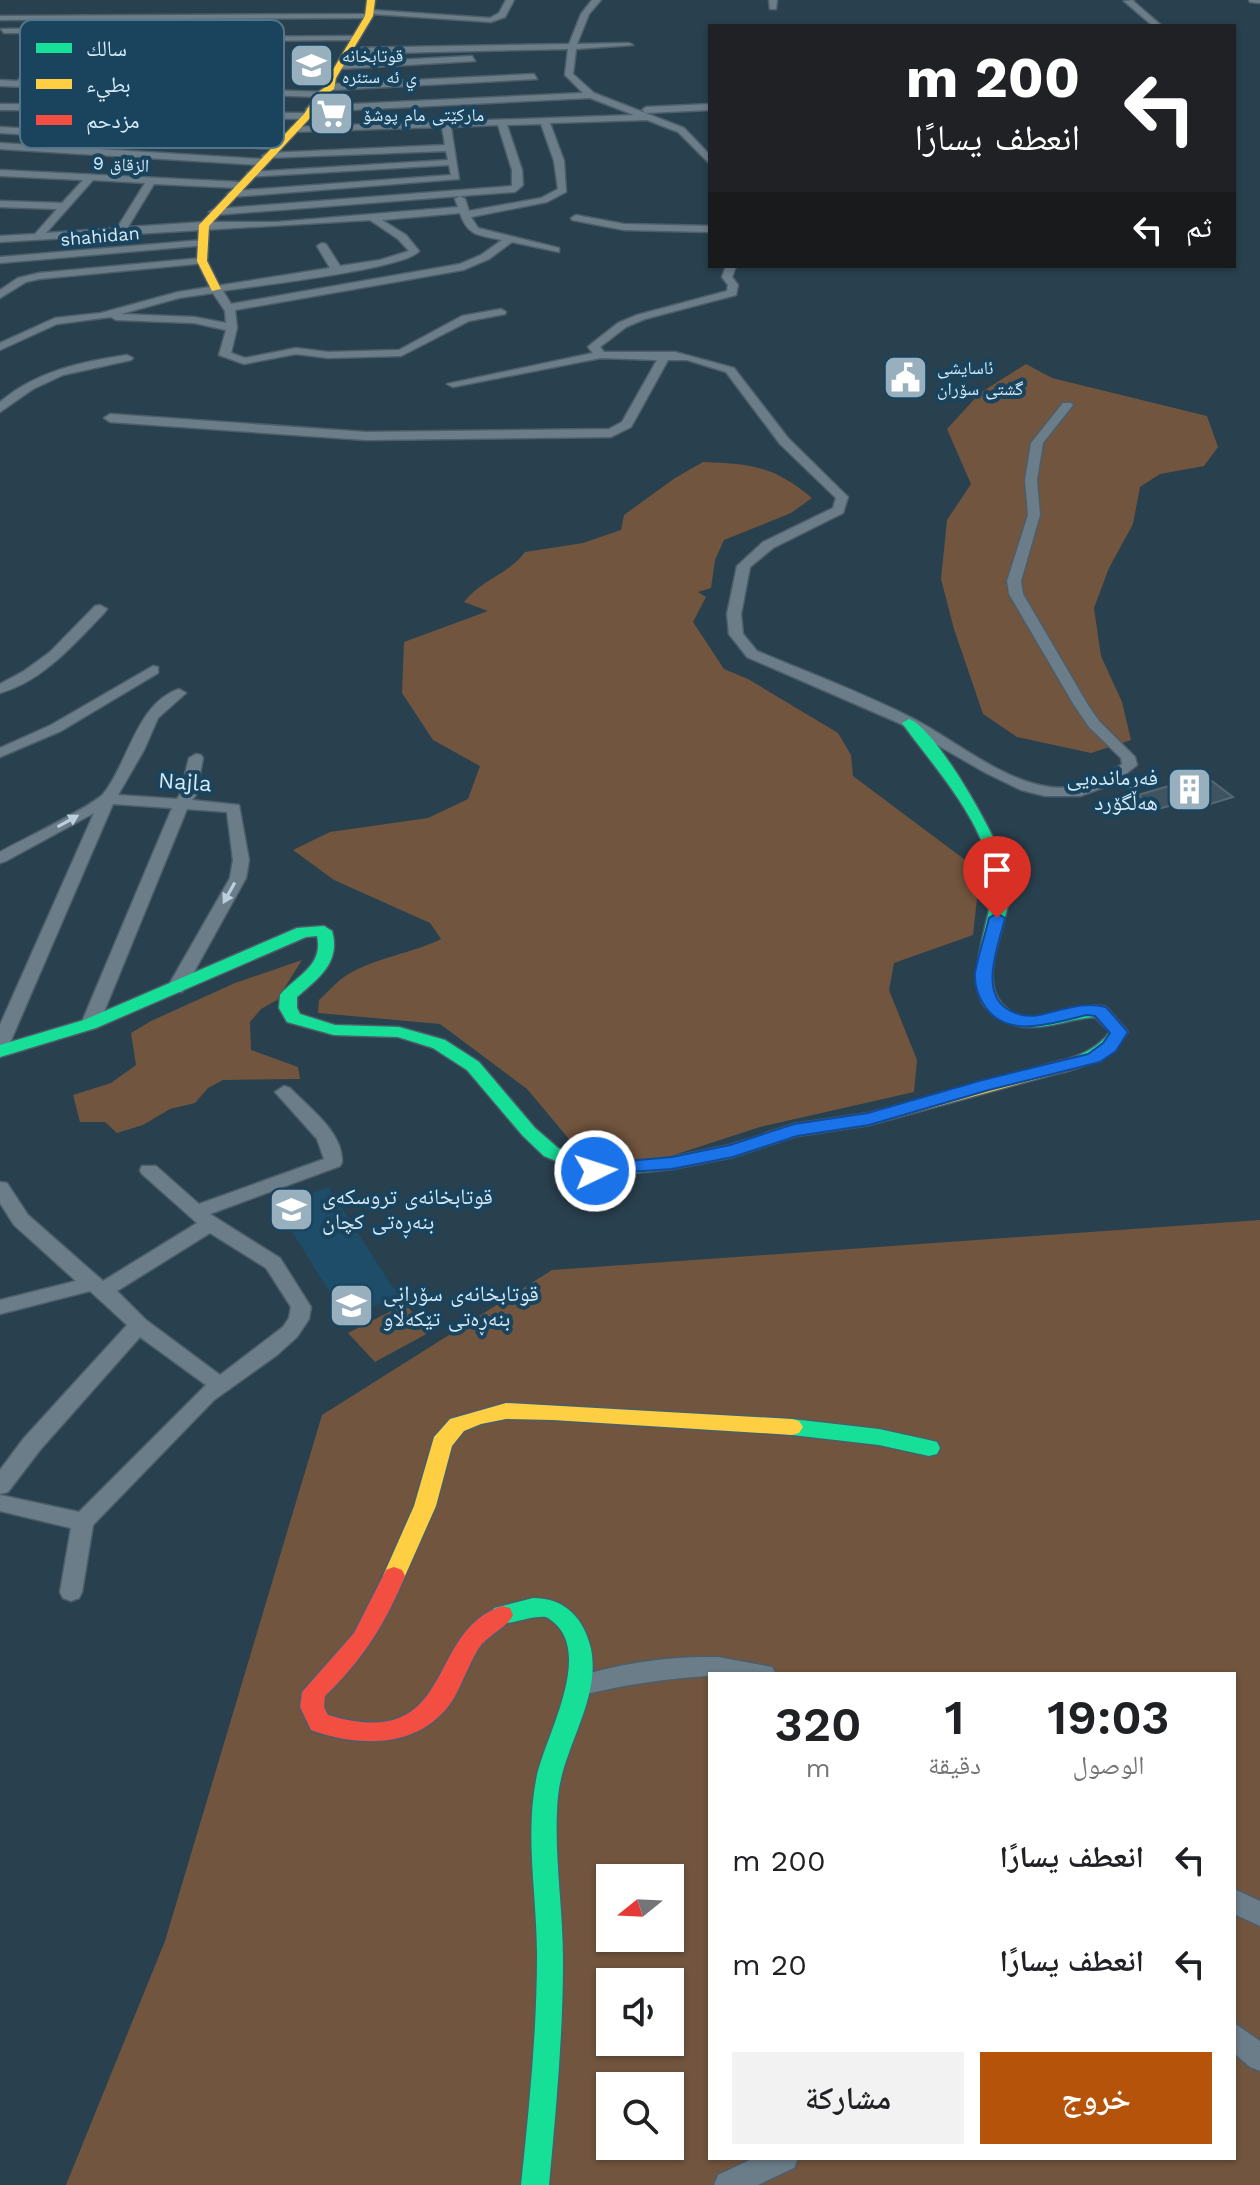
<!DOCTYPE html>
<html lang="ar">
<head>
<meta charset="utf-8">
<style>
	:root { --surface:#fff; --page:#f2f2f2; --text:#202124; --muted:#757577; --accent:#b45309 }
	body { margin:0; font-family:"Work Sans","Noto Naskh Arabic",sans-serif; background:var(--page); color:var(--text); direction:rtl; height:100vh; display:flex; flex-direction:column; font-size:30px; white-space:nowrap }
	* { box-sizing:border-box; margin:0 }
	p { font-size:26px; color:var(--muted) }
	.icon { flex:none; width:44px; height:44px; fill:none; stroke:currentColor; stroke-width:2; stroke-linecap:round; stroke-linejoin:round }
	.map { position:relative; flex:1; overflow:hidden; direction:ltr }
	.sheet { position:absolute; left:708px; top:1672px; width:528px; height:488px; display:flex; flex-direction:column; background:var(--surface); border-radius:0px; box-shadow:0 2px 6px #0004; direction:rtl }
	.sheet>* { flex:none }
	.top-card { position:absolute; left:708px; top:24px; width:528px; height:244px; border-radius:0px; box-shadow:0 2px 6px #0004; direction:rtl; background:#202124; color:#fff; overflow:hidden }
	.needle { width:52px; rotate:252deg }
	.controls { position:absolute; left:596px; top:1864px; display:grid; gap:16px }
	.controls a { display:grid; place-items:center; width:88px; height:88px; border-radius:0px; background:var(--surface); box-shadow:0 2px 6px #0004; font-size:40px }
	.pin { position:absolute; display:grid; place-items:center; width:68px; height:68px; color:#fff; margin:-82px -34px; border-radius:50% 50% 50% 0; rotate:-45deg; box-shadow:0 0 8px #0007 }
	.pin .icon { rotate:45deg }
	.me { position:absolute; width:88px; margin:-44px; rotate:86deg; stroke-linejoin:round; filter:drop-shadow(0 0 6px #0008) }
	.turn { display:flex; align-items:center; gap:28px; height:168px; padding:0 24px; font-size:36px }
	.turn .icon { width:104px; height:104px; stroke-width:2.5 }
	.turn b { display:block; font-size:56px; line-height:68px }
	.then { display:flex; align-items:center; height:76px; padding:0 24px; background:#0003; gap:16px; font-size:30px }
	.eta { display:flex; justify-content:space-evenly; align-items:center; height:136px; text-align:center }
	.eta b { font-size:48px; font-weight:600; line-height:56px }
	.action { display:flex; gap:16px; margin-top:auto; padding:16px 24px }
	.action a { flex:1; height:92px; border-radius:0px; background:var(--accent); color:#fff; font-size:32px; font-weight:600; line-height:92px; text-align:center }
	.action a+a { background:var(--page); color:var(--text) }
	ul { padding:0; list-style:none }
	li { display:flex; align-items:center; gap:24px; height:104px; padding:0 24px }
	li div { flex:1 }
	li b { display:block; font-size:30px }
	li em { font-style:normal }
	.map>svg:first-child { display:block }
	.built { fill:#1d4d69 }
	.green { fill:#71553e; fill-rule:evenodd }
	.building { fill:#3f5461; stroke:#566874; stroke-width:2 }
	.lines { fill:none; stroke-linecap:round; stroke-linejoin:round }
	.street-casing { stroke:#4c5e69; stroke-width:3 }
	.fast-casing { stroke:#4c5e69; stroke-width:3 }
	.slow-casing { stroke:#4c5e69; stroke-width:3 }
	.jam-casing { stroke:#4c5e69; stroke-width:3 }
	.street { fill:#6b7d89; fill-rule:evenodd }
	.fast { fill:#16e098; fill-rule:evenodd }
	.slow { fill:#ffcf43; fill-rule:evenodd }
	.jam { fill:#f24e42; fill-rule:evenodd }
	.oneway { fill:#bad0de }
	.route { fill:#1a73e8; stroke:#114b97; stroke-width:2 }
	.labels { text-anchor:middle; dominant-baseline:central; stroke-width:8; stroke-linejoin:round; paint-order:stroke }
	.far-poi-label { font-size:18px; fill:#d4ebfa; stroke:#1a445d; text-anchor:start }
	.far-street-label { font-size:18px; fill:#d4ebfa; stroke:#1a445d }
	.poi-label { font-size:22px; fill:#d4ebfa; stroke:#1a445d; text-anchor:start }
	.street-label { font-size:22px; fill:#d4ebfa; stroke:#1a445d }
	.key { fill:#1a445d; stroke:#52768c; stroke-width:2 }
	.key-label { font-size:22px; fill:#d4ebfa }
</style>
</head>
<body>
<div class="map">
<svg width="1260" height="2185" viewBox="0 0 1260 2185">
	<rect width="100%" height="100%" fill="#29404e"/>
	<path class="built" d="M328,1187l71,110 -54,20 -68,-110z"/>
	<g class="green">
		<path d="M1026,364l26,14 155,38 11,31 -14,19 -44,8 -20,13 -7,37 -24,44 -15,40 7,48 21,46 9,38 -40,13 -74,-16 -34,-23 -29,-85 -13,-50 6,-59 24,-36 -24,-55 33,-36z"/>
		<path d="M703,462c50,2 70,4 109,36l-21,15 -67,27 -9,20 -4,28 -13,4 8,5 -13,25 31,47 24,10 90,54 13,22 2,21 127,95 -7,64 -79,28 -5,27 28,70 -3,32 -154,35 -126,41 -55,-17 -52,-62 -87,-65 -122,-11 1,-13c9,-8 18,-19 28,-25 29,-18 64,-21 94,-36l-11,-16 -96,-43 -41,-30 37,-18 98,-14 40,-19 12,-33 -47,-26 -31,-47 2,-51 84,-31 -24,-9c17,-22 45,-28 61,-50l58,-9 38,-13 3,-15 51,-37z"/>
		<path d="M302,960l-25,40 -16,9 -11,13 1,28 47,17 2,12 -77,1 -15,8 -13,15 -25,6 -27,16 -26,8 -12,-11h-25l-7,-27 38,-12 25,-18 -5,-32 20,-12 84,-38z"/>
		<path d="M1260,1220v965h-1194l99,-244 157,-526 230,-145zM710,1674h524v484h-524zM610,1878h60v60h-60zM610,1982h60v60h-60zM610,2086h60v60h-60z"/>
		<path d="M405,1304l25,28 -55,30 -27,-29z"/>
	</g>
	<path class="building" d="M1189,780l7,6 16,-5 21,16 -26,8 -10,-7 -42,12 -17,-15z"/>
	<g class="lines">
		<defs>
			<g id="street">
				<path d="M506,0h8l-9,17 -14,5 -119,-8 -3,4 -369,2v-4l368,-2 3,-4 119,8 9,-5z"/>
				<path d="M592,0h9l-12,14 -12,30 52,-1 4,2 -57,4 -3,25 21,19 90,35 26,27v9l-32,-32 -31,-12 -97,3 14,38 2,31 -19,10 -76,15 7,11 81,20v4l-47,-10 -23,17 -26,11 -228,40 2,18 -6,25 14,5 51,-10 32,4 71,-2 63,-34 39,-7 5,3 -1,2 -36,7 -68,35 -73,2 -32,-4 -52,10 -25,-9 7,-25 -32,-7 -78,-3 -5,-3 -54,7 -57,26v-7l55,-25 46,-5 77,-21 152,-24 -13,-22 5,-3 4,1 14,22 40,-6 29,-9 -11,-12 -28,-19 -370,22v-6l35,-2 22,-25 -57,-2v-6l62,2 21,-23 -83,-4v-6l240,12 5,3 -5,3 -86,-4 -26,43 76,-5h73l181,-15 -3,-8 5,-3 -246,19 -5,-3 5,-3 298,-23v-16l-14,-45 -47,2 8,52 -227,18 -5,-3 5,-3 219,-16 -2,-10 -202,12v-4l3,-1 198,-12 -2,-9 -182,7 -2,-2 5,-3 178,-8 -3,-18 -154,5 3,-5 343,-12 -44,-17 -280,14 -4,-3 4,-3 273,-13 -18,-18 3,-26 -220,5 -4,-3 4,-3 221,-4 12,-30zM541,124l13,37 4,28 -17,9 -72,13 -4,-12 -5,-3 55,-4 8,-7 -1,-15 -15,-45zM93,180l52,3 -28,45 -71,5zM460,213c8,24 20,22 42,27l-21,15 -21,9 -229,40 -8,-13c30,-5 183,-22 196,-40l-13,-16 -24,-15zM213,293l12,18 1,12 -32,-6 -73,-3 58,-16z"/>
				<path d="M769,0h8l-1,9h-6z"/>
				<path d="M1134,0l-1,1 29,25h-9l-29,-25z"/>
				<path d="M1249,0h11v3l-10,-1z"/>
				<path d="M67,28h54l4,2 -56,3 -22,29 -20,19 20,1 39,-34 30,-10 240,-2 4,2 -4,2 -239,2 -25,10 -7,6 144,5 4,3 -4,3 -149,-6 -23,19 267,10 -3,5 -321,-11v-6l17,1 24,-23 19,-25h-56l-3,-4z"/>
				<path d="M472,56l3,5 -136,8 -4,-3 4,-3z"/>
				<path d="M534,74l3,5 -206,11 -4,-3 4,-3z"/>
				<path d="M0,104l169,1 4,3 -4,3 -169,-1z"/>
				<path d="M710,104v6l-64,3 -4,-3 4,-3z"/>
				<path d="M164,112l143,1 4,3 -4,3 -146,-2z"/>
				<path d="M0,127l276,16 5,3 -5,3 -276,-16z"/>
				<path d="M0,143l262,16 5,3 -5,3 -262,-16z"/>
				<path d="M576,215l48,9 86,2v6l-86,-2 -52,-10 -1,-2z"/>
				<path d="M203,240l4,1v4l-207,18v-6z"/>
				<path d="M202,258l4,1v4l-167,16 -13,3 -26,16v-8l18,-12 21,-5z"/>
				<path d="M726,266h10l-4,11 6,8 -2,10 -91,24 -19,8 -26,20 4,5h71l59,16 54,70 60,59 -5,16 -70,35 -23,19 -9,47 2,20 14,17c52,22 106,42 157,68 42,22 83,58 130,67 28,6 51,-3 74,-19l4,-3 -1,-6 -32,-31 -15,-22 -65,-111 -2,-13 21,-66 -3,-35 6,-37 32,-40h8l2,2 -30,38 -6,37 3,35 -19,66 2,13 65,111 11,16 36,36 2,8 -24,19 -33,12h-35l-24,-6 -35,-17 -87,-50 -152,-66 -18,-23 -2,-20 10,-48 26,-24 70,-34 3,-10 -56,-54 -54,-72 -39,-12h-19l-37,67 -20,10 -245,3 -256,-18 -6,-4 6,-4 256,18 243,-3 13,-7 35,-62 -56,-2 -148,29 -6,-3 146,-31 -5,-6 2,-2 28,-22 19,-8 90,-24 1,-6 -6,-8z"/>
				<path d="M127,355l6,3 -2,2 -68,15 -30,14 -33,23v-10c37,-31 81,-40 127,-47z"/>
				<path d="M100,605l7,4 -2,3c-30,31 -62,69 -105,81v-9l24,-13 26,-19 45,-46z"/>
				<path d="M153,666l5,1v6l-97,58 -61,26v-9l51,-23z"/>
				<path d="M179,689l7,4 -28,25 -14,32 -26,45 59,4 3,-5 9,-36 7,-4 5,1 2,3 -7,37 -4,5 47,5 10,55 -3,18 -61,110 -3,4h-12l-3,-4 63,-110 3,-18 -6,-48 -40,-3 -88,215 -3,4h-12l-3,-4 91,-216 -59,-4 -104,241 -9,6v-26l94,-212 -88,48 -6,2v-11c19,-11 94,-46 104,-59 25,-32 33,-90 75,-104z"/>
				<path d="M284,1086l6,2c19,20 53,44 52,74l-2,4 -130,48 70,44 31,49 -2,12 -12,18 -20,18 -63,45 -121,125 -11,67 -3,6 -8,3 -8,-3 -3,-6 11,-64 -71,-17v-16l79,17 127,-127 -66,-48 -100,113 -32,42 -8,2v-24l24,-32 103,-113 -37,-34 -90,23v-14l76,-19 -62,-56 -14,-22v-21l7,1 21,32 75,66 94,-58 -55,-49 -2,-4 2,-4h14l43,38 125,-45 -7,-20 -42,-47zM210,1233l56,35 25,39 -2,11 -6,9 -63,48 -74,-55 -29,-29z"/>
				<path d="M718,1657l54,10 4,7c-68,0 -130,5 -197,22l-8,-3 -4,-7 4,-7c47,-16 98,-23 147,-22z"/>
				<path d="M1234,1889l26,12v25l-26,-12z"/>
				<path d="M1234,2023l26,18v30l-10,-4 -16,-14z"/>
				<path d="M754,2158h44l-4,10 -36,17h-44l4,-10z"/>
			</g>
			<g id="fast">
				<path d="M909,719c28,9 98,133 101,164 3,39 -44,106 5,131 28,14 62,-14 91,-7l22,25c-17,25 -36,32 -64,40l-9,-6 3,-4c21,-6 38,-12 52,-30l-15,-15c-22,1 -44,11 -66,10 -13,0 -24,-4 -35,-12 -42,-29 7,-103 -3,-146 -13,-55 -57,-102 -89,-146z"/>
				<path d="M324,926l8,5c9,31 -13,47 -35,66v11l3,6 35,11 64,2 46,13 34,22 56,66 23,20 39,17 75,-8 58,-12 41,-13 9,6 -2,4 -45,15 -61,12 -77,8 -51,-21 -21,-20 -56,-66 -34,-22 -35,-11 -64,-2 -47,-13 -8,-14 1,-13c16,-19 44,-29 37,-59l-11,1 -210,91 -96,29v-12l84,-25 213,-92z"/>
				<path d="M792,1419l87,10 50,11 8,2 3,6 -3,6 -8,2 -50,-11 -87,-10 -7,-2 -4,-6 4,-6z"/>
				<path d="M533,1598c32,0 51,20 58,51 10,50 -28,98 -33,147 -5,54 5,110 5,164 0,75 -7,150 -14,225h-28c8,-76 16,-153 16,-230 0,-58 -12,-118 -1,-175 7,-42 64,-133 10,-163 -17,-2 -36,10 -52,5l-3,-7 3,-7z"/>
			</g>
			<g id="slow">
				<path d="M367,0h8l-2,16 -37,62 -2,11 -10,7 -14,22 -101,108 -2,35 14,28 -9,2 -15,-30 2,-36 105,-111 14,-22 9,-6 1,-8 37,-62z"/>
				<path d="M1064,1060l6,2 3,4 -3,4 -201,55 -72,11 -26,8 -9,-6 2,-4 30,-10 75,-11z"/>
				<path d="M506,1403l286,16 7,2 4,6 -4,6 -7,2 -239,-15 -47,-1 -25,5 -17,7 -12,15 -16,60 -31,70 -3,6 -8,3 -8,-3 -3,-6 31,-70 20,-69 16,-18z"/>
			</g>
			<path id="jam" d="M394,1567l8,3 3,6c-19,47 -43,85 -80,120l-1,11 4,8c130,39 95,-83 174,-109l8,2 3,7c-6,13 -25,20 -34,33 -10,16 -16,34 -25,50 -31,51 -94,50 -143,32l-11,-23 2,-15 52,-59 32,-63z"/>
		</defs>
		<use href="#street" class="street-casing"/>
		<use href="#fast" class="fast-casing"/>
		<use href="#slow" class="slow-casing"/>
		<use href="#jam" class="jam-casing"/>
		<use href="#street" class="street"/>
		<use href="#fast" class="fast"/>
		<use href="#slow" class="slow"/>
		<use href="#jam" class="jam"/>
	</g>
	<defs><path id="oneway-solid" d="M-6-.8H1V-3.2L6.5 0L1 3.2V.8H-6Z" transform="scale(2)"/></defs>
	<g class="oneway">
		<use href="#oneway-solid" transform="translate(68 821) rotate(-29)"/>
		<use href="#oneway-solid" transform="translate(229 893) rotate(119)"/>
	</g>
	<path class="route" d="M997,913l8,5c-6,26 -27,75 4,92 9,5 20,7 30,5 23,-5 44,-14 67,-8l22,25 -12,19 -16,11 -111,28 -120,35 -72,11 -64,21 -61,12 -84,6 -3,-4 10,-7 77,-7 58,-12 64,-21 74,-11 111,-32 109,-27 15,-11 7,-10 -15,-17 -8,-1c-31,7 -78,25 -101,-7 -8,-11 -12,-21 -11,-35 3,-18 10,-37 14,-55z"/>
	<defs>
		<symbol id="school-square" viewBox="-11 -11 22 22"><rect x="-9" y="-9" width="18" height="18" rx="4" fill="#98afbe" stroke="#1a445d"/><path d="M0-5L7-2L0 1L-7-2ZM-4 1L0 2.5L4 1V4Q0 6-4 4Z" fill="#fff"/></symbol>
		<symbol id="supermarket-square" viewBox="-11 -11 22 22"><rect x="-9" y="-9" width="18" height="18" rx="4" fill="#98afbe" stroke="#1a445d"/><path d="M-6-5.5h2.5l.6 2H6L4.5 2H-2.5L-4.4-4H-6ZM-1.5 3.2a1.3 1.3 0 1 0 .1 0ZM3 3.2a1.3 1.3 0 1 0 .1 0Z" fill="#fff"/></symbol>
		<symbol id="civic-square" viewBox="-11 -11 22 22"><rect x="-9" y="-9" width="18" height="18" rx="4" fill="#98afbe" stroke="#1a445d"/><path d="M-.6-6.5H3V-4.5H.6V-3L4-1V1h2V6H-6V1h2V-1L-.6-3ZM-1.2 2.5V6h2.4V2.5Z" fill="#fff"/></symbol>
		<symbol id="building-square" viewBox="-11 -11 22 22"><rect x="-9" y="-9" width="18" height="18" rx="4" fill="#98afbe" stroke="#1a445d"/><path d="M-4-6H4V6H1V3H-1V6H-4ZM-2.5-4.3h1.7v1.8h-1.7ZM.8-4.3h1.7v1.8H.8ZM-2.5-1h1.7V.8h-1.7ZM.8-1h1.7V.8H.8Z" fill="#fff"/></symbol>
	</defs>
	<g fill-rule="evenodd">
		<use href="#school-square" x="286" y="40" width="51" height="51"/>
		<use href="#supermarket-square" x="306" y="88" width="51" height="51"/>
		<use href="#civic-square" x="880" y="352" width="51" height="51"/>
		<use href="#building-square" x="1164" y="764" width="51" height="51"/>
		<use href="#school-square" x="266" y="1184" width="51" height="51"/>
		<use href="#school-square" x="326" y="1280" width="51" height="51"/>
	</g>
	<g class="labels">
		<g class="far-poi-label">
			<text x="342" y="55">قوتابخانه<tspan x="342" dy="21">ي ئه ستئره</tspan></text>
			<text x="363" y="114">مارکێتی مام پوشۆ</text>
			<text x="937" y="367">ئاسایشی<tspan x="937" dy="21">گشتی سۆران</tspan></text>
		</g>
		<g class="far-street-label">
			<text transform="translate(121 164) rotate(3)">الزقاق 9</text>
			<text transform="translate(100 236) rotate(-5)">shahidan</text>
		</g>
		<g class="poi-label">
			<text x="1158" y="777" text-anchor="end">فەرماندەیی<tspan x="1158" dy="25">هەڵگۆرد</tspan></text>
			<text x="322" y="1196">قوتابخانەی تروسکەی<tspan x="322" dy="25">بنەڕەتی کچان</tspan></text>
			<text x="383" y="1293">قوتابخانەی سۆرانی<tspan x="383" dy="25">بنەڕەتی تێکەڵاو</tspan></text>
		</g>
		<g class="street-label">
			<text transform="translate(185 782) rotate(4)">Najla</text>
		</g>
	</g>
	<rect x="20" y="20" width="264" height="128" rx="12" class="key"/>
	<rect x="36" y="43" width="36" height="10" fill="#16e098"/>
	<rect x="36" y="79" width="36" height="10" fill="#ffcf43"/>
	<rect x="36" y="115" width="36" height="10" fill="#f24e42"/>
	<g class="key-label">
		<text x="86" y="56">سالك</text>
		<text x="86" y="92">بطيء</text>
		<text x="86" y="128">مزدحم</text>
	</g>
</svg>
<div class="controls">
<a><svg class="needle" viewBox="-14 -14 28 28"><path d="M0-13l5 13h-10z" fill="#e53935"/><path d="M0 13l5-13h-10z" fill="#757577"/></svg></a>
<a><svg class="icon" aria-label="sound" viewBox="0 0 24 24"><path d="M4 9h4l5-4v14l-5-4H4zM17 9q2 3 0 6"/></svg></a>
<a><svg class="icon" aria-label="search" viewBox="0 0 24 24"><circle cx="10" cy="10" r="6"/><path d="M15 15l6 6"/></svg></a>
</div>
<div class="pin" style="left:997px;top:918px;background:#d93025"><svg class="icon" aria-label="arrive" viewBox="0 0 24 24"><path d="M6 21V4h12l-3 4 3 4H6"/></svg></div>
<svg class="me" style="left:595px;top:1171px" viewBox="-20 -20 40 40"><circle r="17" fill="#1a73e8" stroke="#fff" stroke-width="3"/><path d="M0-11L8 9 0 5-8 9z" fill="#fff"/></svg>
<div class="top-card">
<div class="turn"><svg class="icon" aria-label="left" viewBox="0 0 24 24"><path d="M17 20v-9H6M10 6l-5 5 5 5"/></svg><div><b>200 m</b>انعطف يسارًا</div></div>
<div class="then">ثم<svg class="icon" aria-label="left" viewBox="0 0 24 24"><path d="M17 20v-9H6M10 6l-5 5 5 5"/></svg></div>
</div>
<section class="sheet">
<div class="eta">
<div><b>19:03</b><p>الوصول</p></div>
<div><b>1</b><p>دقيقة</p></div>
<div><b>320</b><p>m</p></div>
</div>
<ul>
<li><svg class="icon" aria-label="left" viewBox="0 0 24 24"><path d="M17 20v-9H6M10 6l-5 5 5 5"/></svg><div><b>انعطف يسارًا</b></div><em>200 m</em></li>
<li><svg class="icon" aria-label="left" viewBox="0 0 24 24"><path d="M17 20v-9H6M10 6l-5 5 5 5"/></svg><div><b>انعطف يسارًا</b></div><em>20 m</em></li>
</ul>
<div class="action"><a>خروج</a><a>مشاركة</a></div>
</section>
</div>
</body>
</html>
